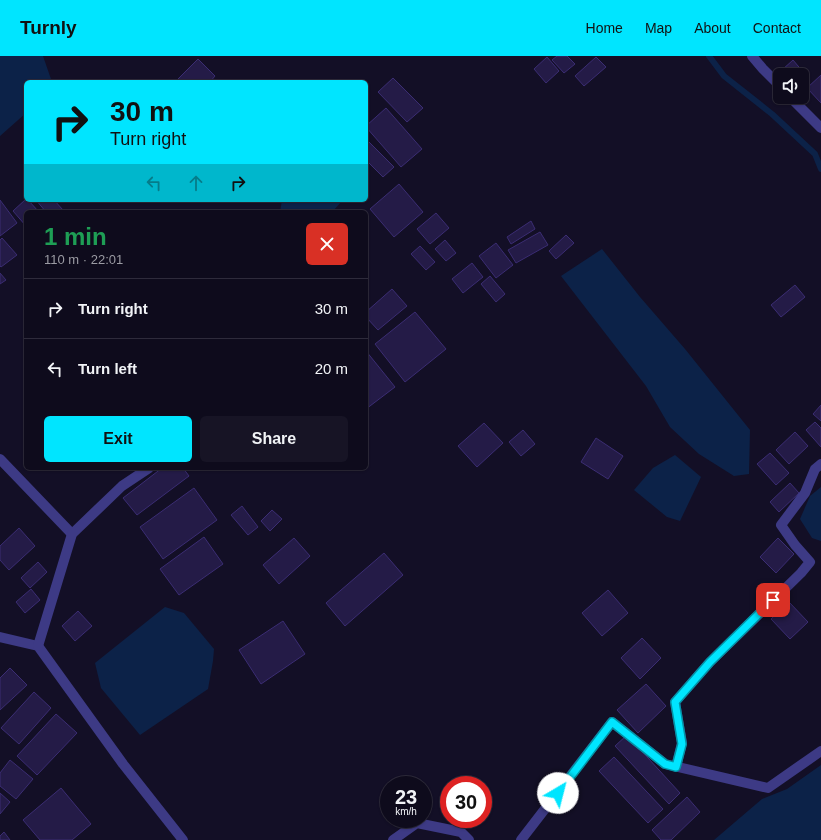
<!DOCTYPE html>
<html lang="en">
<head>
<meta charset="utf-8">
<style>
	:root { --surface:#0e0b1c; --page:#171425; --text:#f1f3f6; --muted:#9b9ba3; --line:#2e2b3b; --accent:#00e5ff }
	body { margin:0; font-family:Arial,sans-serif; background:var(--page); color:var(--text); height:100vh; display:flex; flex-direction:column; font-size:15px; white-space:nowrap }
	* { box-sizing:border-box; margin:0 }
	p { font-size:13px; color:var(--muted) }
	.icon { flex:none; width:22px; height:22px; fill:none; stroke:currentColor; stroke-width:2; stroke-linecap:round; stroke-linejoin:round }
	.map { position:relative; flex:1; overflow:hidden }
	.details { position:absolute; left:24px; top:154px; width:344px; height:260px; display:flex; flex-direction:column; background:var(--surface); border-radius:6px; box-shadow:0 1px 3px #0004,0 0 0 1px var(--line) }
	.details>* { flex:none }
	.hud { position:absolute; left:24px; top:24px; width:344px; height:122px; border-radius:6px; box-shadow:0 1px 3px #0004,0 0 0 1px var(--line); background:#00e5ff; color:#111; overflow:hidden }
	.controls { position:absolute; left:773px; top:12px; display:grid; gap:8px }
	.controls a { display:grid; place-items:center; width:36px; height:36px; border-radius:6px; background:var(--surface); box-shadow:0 1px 3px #0004,0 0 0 1px var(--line); font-size:20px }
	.speed { position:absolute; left:380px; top:720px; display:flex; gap:8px; font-size:20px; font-weight:700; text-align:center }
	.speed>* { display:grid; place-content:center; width:52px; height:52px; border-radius:50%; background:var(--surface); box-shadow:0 1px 3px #0004,0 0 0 1px var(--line); line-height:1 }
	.speed small { font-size:10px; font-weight:400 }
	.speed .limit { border:6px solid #d22; background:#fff; color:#111 }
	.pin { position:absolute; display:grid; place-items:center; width:34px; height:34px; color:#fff; margin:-17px; border-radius:8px; box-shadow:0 2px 6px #0006 }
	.me { position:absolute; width:44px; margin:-22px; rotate:37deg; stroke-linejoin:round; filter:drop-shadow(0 0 3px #0008) }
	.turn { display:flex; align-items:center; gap:14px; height:84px; padding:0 20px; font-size:18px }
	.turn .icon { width:52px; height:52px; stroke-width:2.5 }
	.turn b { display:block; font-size:28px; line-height:34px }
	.lanes { display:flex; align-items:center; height:38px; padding:0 20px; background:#0003; justify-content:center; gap:20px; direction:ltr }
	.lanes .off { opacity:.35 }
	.round { display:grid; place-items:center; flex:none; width:42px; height:42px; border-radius:6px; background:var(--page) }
	.headline { display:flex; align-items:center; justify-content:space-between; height:68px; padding:0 20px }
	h1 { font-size:24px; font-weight:800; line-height:30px; color:#1e9e55 }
	.button { display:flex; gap:8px; margin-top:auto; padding:8px 20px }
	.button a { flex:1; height:46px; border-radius:6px; background:var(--accent); color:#111; font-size:16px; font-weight:800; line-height:46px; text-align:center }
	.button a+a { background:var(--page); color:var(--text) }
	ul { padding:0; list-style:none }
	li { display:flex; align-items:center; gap:12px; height:60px; padding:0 20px; border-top:1px solid var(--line) }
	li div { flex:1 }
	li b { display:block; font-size:15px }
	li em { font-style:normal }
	header { display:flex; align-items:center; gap:24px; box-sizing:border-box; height:56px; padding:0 20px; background:var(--accent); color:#111 }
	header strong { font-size:19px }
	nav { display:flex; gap:22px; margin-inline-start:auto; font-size:14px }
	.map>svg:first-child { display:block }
	.water { fill:#0c2248 }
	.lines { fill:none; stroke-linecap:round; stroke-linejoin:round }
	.stream { stroke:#0c2248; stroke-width:6 }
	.building { fill:#241b47; stroke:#3b2d73 }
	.street { stroke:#3d3a85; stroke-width:10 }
	.route-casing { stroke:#0095a6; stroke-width:10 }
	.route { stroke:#00e5ff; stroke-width:7 }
</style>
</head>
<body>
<header>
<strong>Turnly</strong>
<nav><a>Home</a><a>Map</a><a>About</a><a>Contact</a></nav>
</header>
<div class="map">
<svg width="821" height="784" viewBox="0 0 821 784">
	<rect width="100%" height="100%" fill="#130f26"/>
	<g class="water">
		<path d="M0,0h43l9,26h-26v31l-26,23z"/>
		<path d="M282,144h61l-11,12h-52z"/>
		<path d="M602,193l38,48 45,52 65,81 -1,44 -15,2 -35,-22 -29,-27 -24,-41 -85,-110z"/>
		<path d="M675,399l26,22 -21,44 -13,-4 -33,-27 19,-22z"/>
		<path d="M821,431v54l-9,-3 -12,-19 10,-23z"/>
		<path d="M165,551l19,6 30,36 -1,12 -5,28 -68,46 -39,-47 -6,-25z"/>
		<path d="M821,709v75h-107l48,-41 25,-10z"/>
	</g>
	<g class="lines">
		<path class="stream" d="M709,0l15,20 48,38 43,40 6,15"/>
	</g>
	<g class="building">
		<path d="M557,0h10l8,8 -11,9 -12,-13z"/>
		<path d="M547,1l12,14 -13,12 -12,-14z"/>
		<path d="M596,1l10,10 -22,19 -9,-10z"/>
		<path d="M198,3l17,17 -5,6h-29l-3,-3z"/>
		<path d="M793,4l16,19 -7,6v-10h-16l-4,-5z"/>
		<path d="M821,19v28l-14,-15z"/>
		<path d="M393,22l30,30 -16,14 -29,-30z"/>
		<path d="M386,52l36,41 -21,18 -35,-40v-1z"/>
		<path d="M366,83l28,28 -11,10 -17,-17z"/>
		<path d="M399,128l24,28 -29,25 -24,-28z"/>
		<path d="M26,143v1h2l11,12h-13v14l-13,-15z"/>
		<path d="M0,144l17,23 -17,13z"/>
		<path d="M36,144h18l9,10 -2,2h-15z"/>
		<path d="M436,157l13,15 -19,16 -13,-15z"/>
		<path d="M531,165l4,8 -24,15 -4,-7z"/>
		<path d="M540,176l8,13 -32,18 -8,-13z"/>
		<path d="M566,179l8,8 -18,16 -7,-8z"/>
		<path d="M2,182l15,17 -16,12 -1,-1v-26z"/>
		<path d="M445,184l11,13 -10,8 -11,-12z"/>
		<path d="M496,187l17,22 -17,13 -17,-22z"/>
		<path d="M420,190l15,16 -9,8 -15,-16z"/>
		<path d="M472,207l11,14 -20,16 -11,-14z"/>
		<path d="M0,217l6,7 -6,4z"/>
		<path d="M490,220l15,18 -9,8 -15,-18z"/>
		<path d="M795,229l10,12 -24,20 -10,-12z"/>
		<path d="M392,233l15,17 -29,24 -12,-13v-5z"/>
		<path d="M415,256l31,37 -41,33 -30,-38z"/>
		<path d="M366,295l29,36 -29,22z"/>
		<path d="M821,349v16l-8,-7z"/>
		<path d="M815,366l6,6v19l-15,-17z"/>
		<path d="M484,367l19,20 -26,24 -19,-21z"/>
		<path d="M523,374l12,14 -14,12 -12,-14z"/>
		<path d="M795,376l13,14 -19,18 -13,-14z"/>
		<path d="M596,382l27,18 -15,23 -27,-17z"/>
		<path d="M770,397l19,20 -13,12 -19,-21z"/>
		<path d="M162,412h21l6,8 -52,39 -14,-17z"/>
		<path d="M790,427l9,10 -20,19 -9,-10z"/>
		<path d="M194,432l23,32 -54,39 -23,-32z"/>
		<path d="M242,450l16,21 -10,8 -17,-20z"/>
		<path d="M272,454l10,9 -12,12 -9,-10z"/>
		<path d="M19,472l16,18 -26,24 -9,-10v-14z"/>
		<path d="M204,481l19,27 -44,31 -19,-26z"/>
		<path d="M294,482l16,18 -31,28 -16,-19z"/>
		<path d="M778,482l16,16 -18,19 -16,-16z"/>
		<path d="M384,497l19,22 -58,51 -19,-23z"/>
		<path d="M38,506l9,10 -17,16 -9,-10z"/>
		<path d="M31,533l9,11 -15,13 -9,-11z"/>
		<path d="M608,534l20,23 -26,23 -20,-23z"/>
		<path d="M789,546l19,20 -18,17 -19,-20z"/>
		<path d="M78,555l14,15 -17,15 -13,-15z"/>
		<path d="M283,565l22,33 -44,30 -22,-34z"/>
		<path d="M642,582l19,20 -21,21 -19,-21z"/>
		<path d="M10,612l17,17 -27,25v-32z"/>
		<path d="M646,628l20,22 -28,27 -21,-23z"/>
		<path d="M34,636l17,16 -32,36 -18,-16z"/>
		<path d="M56,658l21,19 -40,42 -20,-19z"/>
		<path d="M627,679l53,58 -11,11 -54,-58z"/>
		<path d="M614,701l49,52 -15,14 -49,-52z"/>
		<path d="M10,704l23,19 -17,20 -16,-13v-13z"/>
		<path d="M61,732l30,36 -19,16h-32l-17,-20z"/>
		<path d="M0,737l10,9 -10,12z"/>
		<path d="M687,741l13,15 -29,28h-10l-9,-10z"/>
		<path d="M4,776l6,8h-10v-4z"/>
	</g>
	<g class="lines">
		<g class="street">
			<path d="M752,0l11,13 17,17"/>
			<path d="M790,41l31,31"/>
			<path d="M0,403l72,75"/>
			<path d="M0,581l38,9 85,118 60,76"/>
			<path d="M38,590l34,-112 50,-48 27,-18"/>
			<path d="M676,711l6,-24 -7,-41 35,-40 91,-89 9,-11 -15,-17 -14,-20 24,-32 10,-24 6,-5"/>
			<path d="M393,784l24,-17 44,9 8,8"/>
			<path d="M521,784l91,-118 53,42 103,24 53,-37"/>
		</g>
	</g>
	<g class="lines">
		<defs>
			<path id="route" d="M558,737l54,-71 53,42 11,3 6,-23 -7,-42 35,-40 63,-62"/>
		</defs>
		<use href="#route" class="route-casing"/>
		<use href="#route" class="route"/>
	</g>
</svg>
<div class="controls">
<a><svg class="icon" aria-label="sound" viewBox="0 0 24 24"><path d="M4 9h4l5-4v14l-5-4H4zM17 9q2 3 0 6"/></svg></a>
</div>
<div class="speed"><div>23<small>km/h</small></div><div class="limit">30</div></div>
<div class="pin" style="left:773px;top:544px;background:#d93025"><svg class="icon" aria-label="arrive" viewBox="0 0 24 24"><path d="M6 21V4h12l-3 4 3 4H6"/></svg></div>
<svg class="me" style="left:558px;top:737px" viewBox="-20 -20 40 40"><circle r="19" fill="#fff"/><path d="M0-13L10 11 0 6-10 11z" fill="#00e5ff"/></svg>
<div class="hud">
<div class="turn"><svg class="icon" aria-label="right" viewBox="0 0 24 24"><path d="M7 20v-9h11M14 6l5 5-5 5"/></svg><div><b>30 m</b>Turn right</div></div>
<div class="lanes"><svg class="icon off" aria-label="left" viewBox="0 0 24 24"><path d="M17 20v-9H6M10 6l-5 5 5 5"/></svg><svg class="icon off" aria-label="ahead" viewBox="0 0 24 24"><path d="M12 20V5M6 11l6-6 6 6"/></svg><svg class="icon" aria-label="right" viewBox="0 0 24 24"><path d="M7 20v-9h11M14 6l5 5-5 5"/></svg></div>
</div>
<section class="details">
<div class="headline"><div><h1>1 min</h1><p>110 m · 22:01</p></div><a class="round" style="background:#d93025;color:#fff"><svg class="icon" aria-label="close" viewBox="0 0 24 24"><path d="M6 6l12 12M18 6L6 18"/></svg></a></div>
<ul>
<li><svg class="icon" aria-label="right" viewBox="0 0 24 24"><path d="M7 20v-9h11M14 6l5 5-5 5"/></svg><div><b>Turn right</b></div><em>30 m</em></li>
<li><svg class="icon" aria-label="left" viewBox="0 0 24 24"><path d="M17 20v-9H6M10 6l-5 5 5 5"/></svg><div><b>Turn left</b></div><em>20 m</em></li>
</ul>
<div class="button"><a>Exit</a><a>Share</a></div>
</section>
</div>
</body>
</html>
